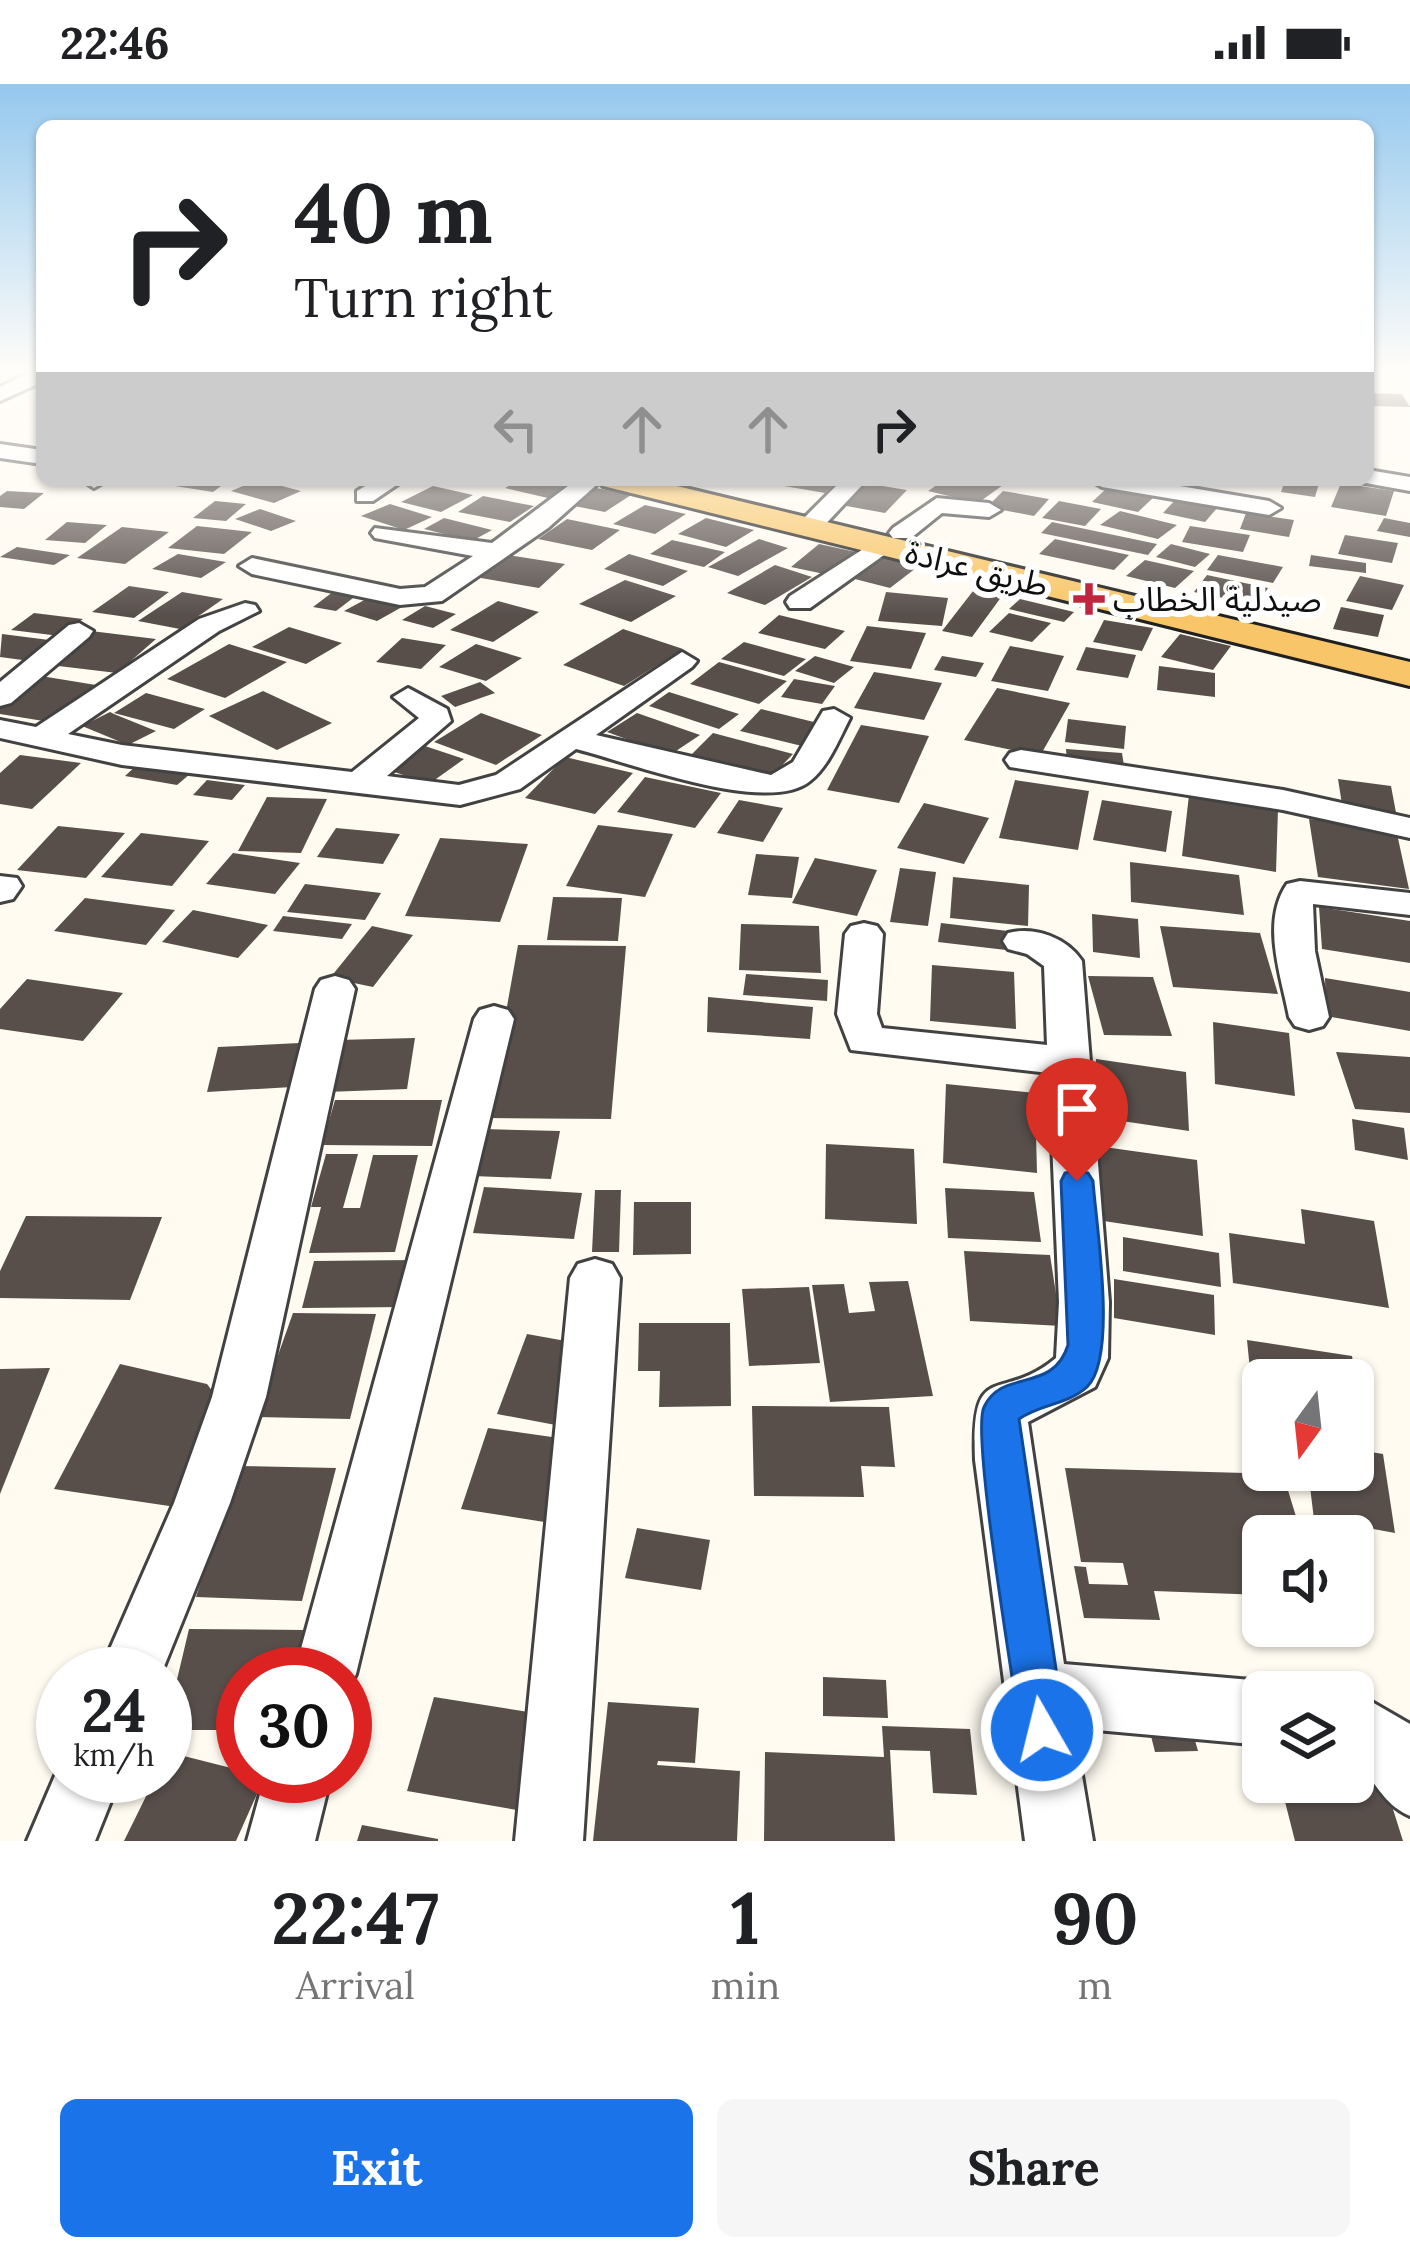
<!DOCTYPE html>
<html lang="en">
<head>
<meta charset="utf-8">
<style>
	:root { --surface:#fff; --page:#f6f6f6; --text:#202124; --muted:#757577; --accent:#1a73e8 }
	body { margin:0; font-family:Lora,"Noto Sans Arabic",serif; background:var(--page); color:var(--text); height:100vh; display:flex; flex-direction:column; font-size:45px; white-space:nowrap }
	* { box-sizing:border-box; margin:0 }
	p { font-size:39px; color:var(--muted) }
	.icon { flex:none; width:66px; height:66px; fill:none; stroke:currentColor; stroke-width:2; stroke-linecap:round; stroke-linejoin:round }
	.map { position:relative; height:1757px; overflow:hidden }
	.panel { display:flex; flex-direction:column; background:var(--surface); flex:1 }
	.panel>* { flex:none }
	.hud { position:absolute; left:36px; top:36px; width:1338px; height:366px; border-radius:18px; box-shadow:0 3px 9px #0004; background:#fff; color:var(--text); overflow:hidden }
	.needle { width:78px; rotate:195deg }
	.tools { position:absolute; left:1242px; top:1275px; display:grid; gap:24px }
	.tools a { display:grid; place-items:center; width:132px; height:132px; border-radius:18px; background:var(--surface); box-shadow:0 3px 9px #0004; font-size:60px }
	.speed { position:absolute; left:36px; top:1563px; display:flex; gap:24px; font-size:60px; font-weight:700; text-align:center }
	.speed>* { display:grid; place-content:center; width:156px; height:156px; border-radius:50%; background:var(--surface); box-shadow:0 3px 9px #0004; line-height:1 }
	.speed small { font-size:30px; font-weight:400 }
	.speed .limit { border:18px solid #d22; background:#fff; color:#111 }
	.pin { position:absolute; display:grid; place-items:center; width:102px; height:102px; color:#fff; margin:-123px -51px; border-radius:50% 50% 50% 0; rotate:-45deg; box-shadow:0 0 12px #0007 }
	.pin .icon { rotate:45deg }
	.me { position:absolute; width:132px; margin:-66px; rotate:352deg; stroke-linejoin:round; filter:drop-shadow(0 0 9px #0008) }
	.turn { display:flex; align-items:center; gap:42px; height:252px; padding:0 60px; font-size:54px }
	.turn .icon { width:156px; height:156px; stroke-width:2.5 }
	.turn b { display:block; font-size:84px; line-height:102px }
	.lanes { display:flex; align-items:center; height:114px; padding:0 60px; background:#0003; justify-content:center; gap:60px; direction:ltr }
	.lanes .off { opacity:.35 }
	.eta { display:flex; justify-content:space-evenly; align-items:center; height:204px; text-align:center }
	.eta b { font-size:72px; font-weight:700; line-height:84px }
	.button { display:flex; gap:24px; margin-top:auto; padding:24px 60px }
	.button a { flex:1; height:138px; border-radius:18px; background:var(--accent); color:#fff; font-size:48px; font-weight:700; line-height:138px; text-align:center }
	.button a+a { background:var(--page); color:var(--text) }
	.status { display:flex; justify-content:space-between; align-items:center; height:84px; padding:0 60px; background:var(--surface); direction:ltr }
	.status svg { height:33px; fill:currentColor }
	.map>svg:first-child { display:block }
	.building { fill:#584f4b }
	.lines { fill:none; stroke-linecap:round; stroke-linejoin:round }
	.minor-casing { stroke:#424242; stroke-width:6 }
	.major-casing { stroke:#202020; stroke-width:6 }
	.minor { fill:#fff; fill-rule:evenodd }
	.major { fill:#f8c668; fill-rule:evenodd }
	.route { fill:#1a73e8; stroke:#114b97; stroke-width:3 }
	.poi-dot { fill:#c0263d; stroke:#fff; stroke-width:4.5 }
	.labels { text-anchor:middle; dominant-baseline:central; stroke-width:12; stroke-linejoin:round; paint-order:stroke }
	.far-street-label { font-size:33px; fill:#0f0f0f; stroke:#fff }
	.far-poi-label { font-size:33px; fill:#0f0f0f; stroke:#fff; text-anchor:start }
</style>
</head>
<body>
<div class="status"><b>22:46</b><svg viewBox="0 0 49 12"><path d="M0 12V9h3v3zM5 12V6h3v6zM10 12V3h3v9zM15 12V0h3v12zM26 1h20v11H26zM47 4h2v5h-2z"/></svg></div>
<div class="map">
<svg width="1410" height="1757" viewBox="0 0 1410 1757">
	<rect width="100%" height="100%" fill="#fffbf1"/>
	<g class="building">
		<path d="M1368,309l34,1 8,13 -40,-1z"/>
		<path d="M137,396h92l-16,12z"/>
		<path d="M257,396h2l42,11 -27,12 -43,-12z"/>
		<path d="M520,396h41l17,4 -26,15 -47,-11z"/>
		<path d="M784,396h54l-13,13 -47,-8z"/>
		<path d="M944,396h38l21,5 -25,18 -50,-12z"/>
		<path d="M1285,396h35l-5,17 -34,-5z"/>
		<path d="M864,399l43,7 -22,23 -44,-8z"/>
		<path d="M1341,399l53,8 -8,25 -55,-9z"/>
		<path d="M433,402l40,9 -32,17 -40,-10z"/>
		<path d="M1108,403l46,10 -16,15 -46,-10z"/>
		<path d="M596,404l35,7 -26,17 -36,-7z"/>
		<path d="M7,407l37,2 -20,16 -24,-2v-11z"/>
		<path d="M1003,407l46,8 -15,17 -47,-9z"/>
		<path d="M483,412l51,10 -24,16 -52,-10z"/>
		<path d="M1176,415l42,8 -13,15 -42,-9z"/>
		<path d="M215,417l31,3 -20,17 -33,-3z"/>
		<path d="M1059,417l42,8 -16,17 -43,-8z"/>
		<path d="M390,420l42,13 -28,13 -43,-14z"/>
		<path d="M645,421l41,9 -31,20 -42,-10z"/>
		<path d="M260,425l36,12 -25,10 -36,-12z"/>
		<path d="M1120,427l57,14 -19,14 -58,-14z"/>
		<path d="M1246,429l48,7 -5,17 -49,-8z"/>
		<path d="M444,434l48,12 -20,11 -48,-12z"/>
		<path d="M706,434l48,12 -28,17 -48,-13z"/>
		<path d="M1384,434l26,5v14l-33,-6z"/>
		<path d="M567,435l53,11 -28,20 -54,-11z"/>
		<path d="M67,438l40,3 -22,18 -40,-3z"/>
		<path d="M1052,438l105,22 -9,11 -107,-22z"/>
		<path d="M197,442l55,6 -28,22 -56,-6z"/>
		<path d="M1190,442l60,9 -7,17 -61,-10z"/>
		<path d="M122,443l47,5 -44,32 -48,-6z"/>
		<path d="M1345,451l53,8 -6,20 -54,-9z"/>
		<path d="M759,455l29,9 -50,28 -30,-9z"/>
		<path d="M1055,455l74,16 -15,15 -75,-16z"/>
		<path d="M672,456l53,12 -21,15 -54,-13z"/>
		<path d="M819,460l37,8 -27,23 -38,-8z"/>
		<path d="M1171,460l39,10 -15,13 -39,-10z"/>
		<path d="M17,463l53,8 -16,10 -54,-8z"/>
		<path d="M178,470l48,8 -25,16 -49,-9z"/>
		<path d="M502,470l63,10 -26,24 -64,-11z"/>
		<path d="M629,470l59,17 -25,15 -59,-17z"/>
		<path d="M878,470l42,11 -30,23 -43,-11z"/>
		<path d="M1218,471l65,12 -10,16 -66,-13z"/>
		<path d="M1311,471l55,8v10l-57,-7z"/>
		<path d="M1145,476l49,11 -19,17 -49,-12z"/>
		<path d="M775,481l37,12 -47,28 -38,-12z"/>
		<path d="M1207,491l61,13 -11,17 -63,-13z"/>
		<path d="M1360,492l44,9 -12,25 -46,-9z"/>
		<path d="M625,496l51,16 -45,26 -52,-18z"/>
		<path d="M129,502l40,6 -35,26 -42,-6z"/>
		<path d="M334,507l23,4 -21,16 -23,-4z"/>
		<path d="M973,507l29,5 -30,41 -30,-6z"/>
		<path d="M182,508l41,7 -43,30 -42,-8z"/>
		<path d="M886,508l62,6 -6,28 -64,-5z"/>
		<path d="M368,514l34,9 -25,14 -33,-10z"/>
		<path d="M1020,515l54,13 -10,10 -55,-13z"/>
		<path d="M498,517l41,11 -46,30 -43,-12z"/>
		<path d="M425,522l31,8 -23,14 -31,-8z"/>
		<path d="M1341,523l43,8 -6,22 -45,-8z"/>
		<path d="M34,529l49,6 -23,17 -49,-6z"/>
		<path d="M1009,529l42,10 -19,19 -43,-10z"/>
		<path d="M779,531l66,16 -20,18 -67,-16z"/>
		<path d="M1104,536l49,8 -11,23 -49,-9z"/>
		<path d="M867,542l59,7 -15,36 -61,-8z"/>
		<path d="M289,543l53,16 -36,21 -54,-17z"/>
		<path d="M623,545l60,20 -59,37 -61,-21z"/>
		<path d="M91,547l65,8 -39,34 -67,-8z"/>
		<path d="M2,550l55,7 -27,20 -30,-4z"/>
		<path d="M1180,550l51,12 -18,24 -52,-13z"/>
		<path d="M402,554l44,7 -25,24 -45,-7z"/>
		<path d="M744,558l62,17 -22,17 -63,-17z"/>
		<path d="M229,560l58,18 -62,36 -58,-19z"/>
		<path d="M476,560l46,14 -36,23 -47,-14z"/>
		<path d="M1010,562l54,10 -16,35 -57,-10z"/>
		<path d="M1086,563l50,8 -8,23 -52,-8z"/>
		<path d="M815,572l39,11 -20,16 -39,-12z"/>
		<path d="M942,572l42,7 -8,14 -42,-7z"/>
		<path d="M719,578l68,19 -28,23 -69,-20z"/>
		<path d="M1159,582l56,7v24l-58,-7z"/>
		<path d="M874,588l68,11 -18,37 -70,-12z"/>
		<path d="M41,592l61,10 -46,37 -56,-9v-7z"/>
		<path d="M794,595l41,7 -13,18 -41,-7z"/>
		<path d="M480,598l15,11 -40,14 -14,-11z"/>
		<path d="M997,604l73,15 -30,53 -76,-16z"/>
		<path d="M263,607l69,32 -55,27 -68,-34z"/>
		<path d="M669,608l70,22 -20,15 -70,-23z"/>
		<path d="M146,609l59,16 -31,20 -60,-16z"/>
		<path d="M761,625l61,15 -20,22 -62,-15z"/>
		<path d="M110,628l4,2 42,17 -28,14 -46,-19z"/>
		<path d="M481,629l61,22 -46,30 -62,-23z"/>
		<path d="M637,629l63,22 -30,20 -63,-23z"/>
		<path d="M1068,635l58,7 -2,23 -59,-7z"/>
		<path d="M861,641l68,11 -30,67 -72,-13z"/>
		<path d="M713,649l80,21 -25,26 -81,-21z"/>
		<path d="M419,660l45,15 -35,25 -46,-16z"/>
		<path d="M1066,665l56,4 2,13 -57,-4z"/>
		<path d="M20,671l61,8 -49,46 -32,-5v-31z"/>
		<path d="M565,673l68,16 -38,41 -70,-16z"/>
		<path d="M138,680l52,10 -13,11 -52,-9z"/>
		<path d="M645,693l76,16 -26,35 -78,-16z"/>
		<path d="M1338,695l53,7 6,32 -54,-7z"/>
		<path d="M207,696l38,5 -13,15 -39,-5z"/>
		<path d="M1015,696l74,11 -11,59 -79,-12z"/>
		<path d="M1189,711l89,14 -2,63 -94,-16z"/>
		<path d="M267,713l60,2 -26,54 -63,-2z"/>
		<path d="M739,716l44,8 -20,34 -46,-9z"/>
		<path d="M1102,716l70,11 -6,41 -73,-12z"/>
		<path d="M924,719l65,15 -25,46 -67,-16z"/>
		<path d="M1309,735l87,10 13,60 -91,-12z"/>
		<path d="M598,741l75,9 -28,63 -79,-11z"/>
		<path d="M58,742l67,7 -39,45 -69,-8z"/>
		<path d="M336,744l64,6 -17,30 -66,-7z"/>
		<path d="M141,749l68,8 -37,45 -71,-9z"/>
		<path d="M440,754l88,6 -28,78 -95,-6z"/>
		<path d="M233,769l67,10 -25,31 -69,-10z"/>
		<path d="M756,770l43,3 -7,41 -44,-3z"/>
		<path d="M815,774l62,12 -20,46 -65,-13z"/>
		<path d="M1130,778l109,13 5,40 -113,-13z"/>
		<path d="M900,784l36,4 -8,54 -38,-4z"/>
		<path d="M953,793l76,8 -1,41 -78,-8z"/>
		<path d="M305,800l76,9 -16,27 -78,-8z"/>
		<path d="M553,813l69,1 -4,43 -71,-1z"/>
		<path d="M85,814l90,12 -29,35 -92,-14z"/>
		<path d="M1319,823l91,14v42l-88,-14z"/>
		<path d="M193,826l75,15 -30,33 -76,-16z"/>
		<path d="M1092,830l46,5 2,39 -47,-6z"/>
		<path d="M283,832l69,8 -10,15 -69,-8z"/>
		<path d="M941,839l67,8 -2,19 -68,-8z"/>
		<path d="M741,840l78,2 2,47 -82,-3z"/>
		<path d="M372,842l41,9 -40,52 -43,-9z"/>
		<path d="M1160,842l100,7 18,61 -105,-7z"/>
		<path d="M518,861l108,1 -15,173 -124,-1z"/>
		<path d="M932,881l82,7 2,57 -86,-8z"/>
		<path d="M746,890l82,6 -1,21 -84,-6z"/>
		<path d="M1088,892l65,1 19,59 -68,-1z"/>
		<path d="M1325,894l85,14v39l-84,-15z"/>
		<path d="M27,895l96,14 -40,48 -83,-12v-20z"/>
		<path d="M708,913l105,10 -3,32 -103,-7z"/>
		<path d="M1213,938l76,11 6,63 -80,-12z"/>
		<path d="M415,954l-8,51 -81,3 11,-52z"/>
		<path d="M300,959l-8,44 -85,5 11,-45z"/>
		<path d="M1336,968l74,5v56l-55,-4z"/>
		<path d="M1096,975l90,13 3,59 -94,-14z"/>
		<path d="M946,1000l89,9 2,80 -94,-10z"/>
		<path d="M335,1016h107l-10,46 -110,-1z"/>
		<path d="M1352,1035l52,9 4,32 -53,-10z"/>
		<path d="M483,1045l77,2 -9,48 -78,-3z"/>
		<path d="M826,1060l88,5 3,75 -92,-5z"/>
		<path d="M1097,1062l100,14 6,76 -106,-16z"/>
		<path d="M326,1070h32l-15,54h17l13,-53h45l-23,97 -86,1 12,-46h-10z"/>
		<path d="M484,1103l98,6 -8,46 -101,-6z"/>
		<path d="M945,1104l89,4 7,50 -93,-4z"/>
		<path d="M595,1106h26l-2,62h-27z"/>
		<path d="M634,1118h57v52l-58,1z"/>
		<path d="M1301,1125l73,12 15,87 -156,-25 -4,-50 76,11z"/>
		<path d="M26,1132l136,1 -32,83 -130,-2v-27z"/>
		<path d="M1123,1153l96,16 2,34 -98,-16z"/>
		<path d="M964,1167l86,4 11,71 -91,-5z"/>
		<path d="M413,1176l-8,47 -103,1 12,-47z"/>
		<path d="M1114,1195l100,16 1,40 -101,-17z"/>
		<path d="M908,1197l25,115 -103,6 -18,-117 32,-1 5,29 26,-2 -6,-29z"/>
		<path d="M809,1203l11,76 -71,3 -7,-77z"/>
		<path d="M293,1229l83,1 -26,105 -94,-2z"/>
		<path d="M639,1239h91l1,83 -72,1 1,-36h-22z"/>
		<path d="M527,1250l61,11 -27,81 -64,-12z"/>
		<path d="M1247,1256l105,16 12,71 -11,-1v-46h-90v31l-9,-1z"/>
		<path d="M120,1280l87,20 15,20 -46,103 -122,-18z"/>
		<path d="M50,1284l-50,126v-125z"/>
		<path d="M752,1322l137,1 6,60 -34,-1 3,31 -110,-1z"/>
		<path d="M488,1344l85,12 -22,83 -90,-14z"/>
		<path d="M1353,1365l30,5 12,79 -38,-7 3,22 -7,-2v-10h-37l-8,-66h45z"/>
		<path d="M238,1382l98,2 -34,133 -106,-4z"/>
		<path d="M1065,1384l218,6 19,62h-39v59l-109,-4 6,29 -76,-2 -10,-52 12,1 3,17 39,1 -5,-22 -42,-1z"/>
		<path d="M637,1444l73,12 -9,50 -76,-12z"/>
		<path d="M189,1545l117,1 -9,44h-54v56h-78z"/>
		<path d="M823,1593l63,3 2,38 -65,-2z"/>
		<path d="M434,1613l107,17 -24,96 -110,-19z"/>
		<path d="M608,1618l91,6 -4,55 -37,-2 -1,4 83,6 -3,70h-144z"/>
		<path d="M882,1642l88,3 7,66 -44,-2 -3,-42 -40,-1 5,91h-131l1,-89 119,5z"/>
		<path d="M1191,1642l7,25 -43,1 -6,-24z"/>
		<path d="M1353,1648l16,1 34,108h-108l-15,-59h73z"/>
		<path d="M168,1668l75,19v5h22l-29,65h-112l32,-65h9z"/>
		<path d="M362,1741l76,14v2h-81z"/>
	</g>
	<g class="lines">
		<defs>
			<g id="minor">
				<path d="M34,286h8v12l-42,19v-14z"/>
				<path d="M0,360l42,6v14l-42,-6z"/>
				<path d="M1368,386l42,7v14l-50,-9 8,-2z"/>
				<path d="M82,396h24v1l-12,7z"/>
				<path d="M375,396h29l-31,21h-16v-10z"/>
				<path d="M576,396h26l-54,48 -106,73 -42,4 -148,-31 -13,-8 13,-8 148,31 25,-2 48,-31 -98,-18 -4,-5 4,-5 117,15z"/>
				<path d="M842,396h25l-49,52h-18l-3,-5 3,-5z"/>
				<path d="M1090,396h54l125,21 12,7 -12,7 -167,-28z"/>
				<path d="M937,414l52,5 12,7 -12,7 -47,-4 -31,25h-18l-4,-5 4,-5z"/>
				<path d="M882,453l9,3 4,5 -4,5 -81,58h-20l-4,-6 4,-6z"/>
				<path d="M245,519l10,2 4,6 -40,20 -151,103 54,11 230,27 67,-54 -26,-21 15,-9 39,21 4,12 -64,55 72,9 37,-10 186,-123 15,9 -5,6 -96,68 175,40 22,-13 30,-51 11,-2 16,9c-11,21 -21,48 -40,63 -42,35 -182,-19 -234,-32l-56,40 -60,16 -338,-40 -122,-27v-18l36,7 163,-108z"/>
				<path d="M79,539l14,8 -4,6 -78,66 -11,3v-24l69,-57z"/>
				<path d="M1021,666l262,40 127,28v20l-127,-28 -273,-43 -5,-7 5,-7z"/>
				<path d="M0,792l17,2 5,8 -9,13 -13,3z"/>
				<path d="M1300,797l110,12v22l-97,-11 2,47 14,66 -6,9 -14,4 -14,-4 -6,-9c-8,-42 -28,-95 -2,-133z"/>
				<path d="M864,839l13,3 6,8 -6,80 5,14 165,17 -3,-79 -17,-12 -19,-5 -5,-8 5,-8c27,-7 59,5 74,28l27,341 -1,56 -13,29 -67,35 36,242 199,17 23,11h-23v53l-189,-17 19,113h-68l-50,-381c-4,-104 25,-55 81,-102l3,-56 -10,-229 -198,-23 -14,-36 8,-80 6,-8z"/>
				<path d="M335,892l14,4 6,9 -89,408 -36,106 -69,171h-62l75,-171 38,-106 103,-408 6,-9z"/>
				<path d="M494,922l14,4 6,9 -158,655 -11,22v-22h-51l180,-655 6,-9z"/>
				<path d="M595,1175l17,5 8,14 -37,563h-68l55,-563 8,-14z"/>
				<path d="M1353,1607l57,33v92c-28,-12 -34,-36 -57,-56z"/>
				<path d="M63,1673v19h58l-26,65h-68z"/>
				<path d="M265,1692h66l-16,65h-68z"/>
			</g>
			<path id="major" d="M599,396h53l758,182v24l-807,-200z"/>
		</defs>
		<use href="#minor" class="minor-casing"/>
		<use href="#major" class="major-casing"/>
		<use href="#minor" class="minor"/>
		<use href="#major" class="major"/>
	</g>
	<linearGradient id="sky" x2="0" y2="1"><stop stop-color="#94c8ee"/><stop offset="0.54" stop-color="#fffdf9"/><stop offset="1" stop-color="#fffdf9" stop-opacity="0"/></linearGradient>
	<rect width="1410" height="532" fill="url(#sky)"/>
	<path class="route" d="M1077,1086l11,3 5,8c3,44 25,176 -6,206 -20,18 -47,17 -68,32l46,311 -7,16 -16,7 -15,-7 -7,-16c-6,-46 -49,-297 -36,-323 18,-39 69,-13 84,-62l-7,-164 4,-8z"/>
	<path class="poi-dot" d="M1083 497h12v12h12v12h-12v12h-12v-12h-12v-12h12z"/>
	<g class="labels">
		<g class="far-street-label">
			<text transform="translate(977 484) rotate(14)">طريق عرادة</text>
		</g>
		<g class="far-poi-label">
			<text x="1113" y="515">صيدلية الخطاب</text>
		</g>
	</g>
</svg>
<div class="tools">
<a><svg class="needle" viewBox="-14 -14 28 28"><path d="M0-13l5 13h-10z" fill="#e53935"/><path d="M0 13l5-13h-10z" fill="#757577"/></svg></a>
<a><svg class="icon" aria-label="sound" viewBox="0 0 24 24"><path d="M4 9h4l5-4v14l-5-4H4zM17 9q2 3 0 6"/></svg></a>
<a><svg class="icon" aria-label="layers" viewBox="0 0 24 24"><path d="M12 4l9 5-9 5-9-5zM3 14l9 5 9-5"/></svg></a>
</div>
<div class="speed"><div>24<small>km/h</small></div><div class="limit">30</div></div>
<div class="pin" style="left:1077px;top:1097px;background:#d93025"><svg class="icon" aria-label="arrive" viewBox="0 0 24 24"><path d="M6 21V4h12l-3 4 3 4H6"/></svg></div>
<svg class="me" style="left:1042px;top:1646px" viewBox="-20 -20 40 40"><circle r="17" fill="#1a73e8" stroke="#fff" stroke-width="3"/><path d="M0-11L8 9 0 5-8 9z" fill="#fff"/></svg>
<div class="hud">
<div class="turn"><svg class="icon" aria-label="right" viewBox="0 0 24 24"><path d="M7 20v-9h11M14 6l5 5-5 5"/></svg><div><b>40 m</b>Turn right</div></div>
<div class="lanes"><svg class="icon off" aria-label="left" viewBox="0 0 24 24"><path d="M17 20v-9H6M10 6l-5 5 5 5"/></svg><svg class="icon off" aria-label="ahead" viewBox="0 0 24 24"><path d="M12 20V5M6 11l6-6 6 6"/></svg><svg class="icon off" aria-label="ahead" viewBox="0 0 24 24"><path d="M12 20V5M6 11l6-6 6 6"/></svg><svg class="icon" aria-label="right" viewBox="0 0 24 24"><path d="M7 20v-9h11M14 6l5 5-5 5"/></svg></div>
</div>
</div>
<section class="panel">
<div class="eta">
<div><b>22:47</b><p>Arrival</p></div>
<div><b>1</b><p>min</p></div>
<div><b>90</b><p>m</p></div>
</div>
<div class="button"><a>Exit</a><a>Share</a></div>
</section>
</body>
</html>
